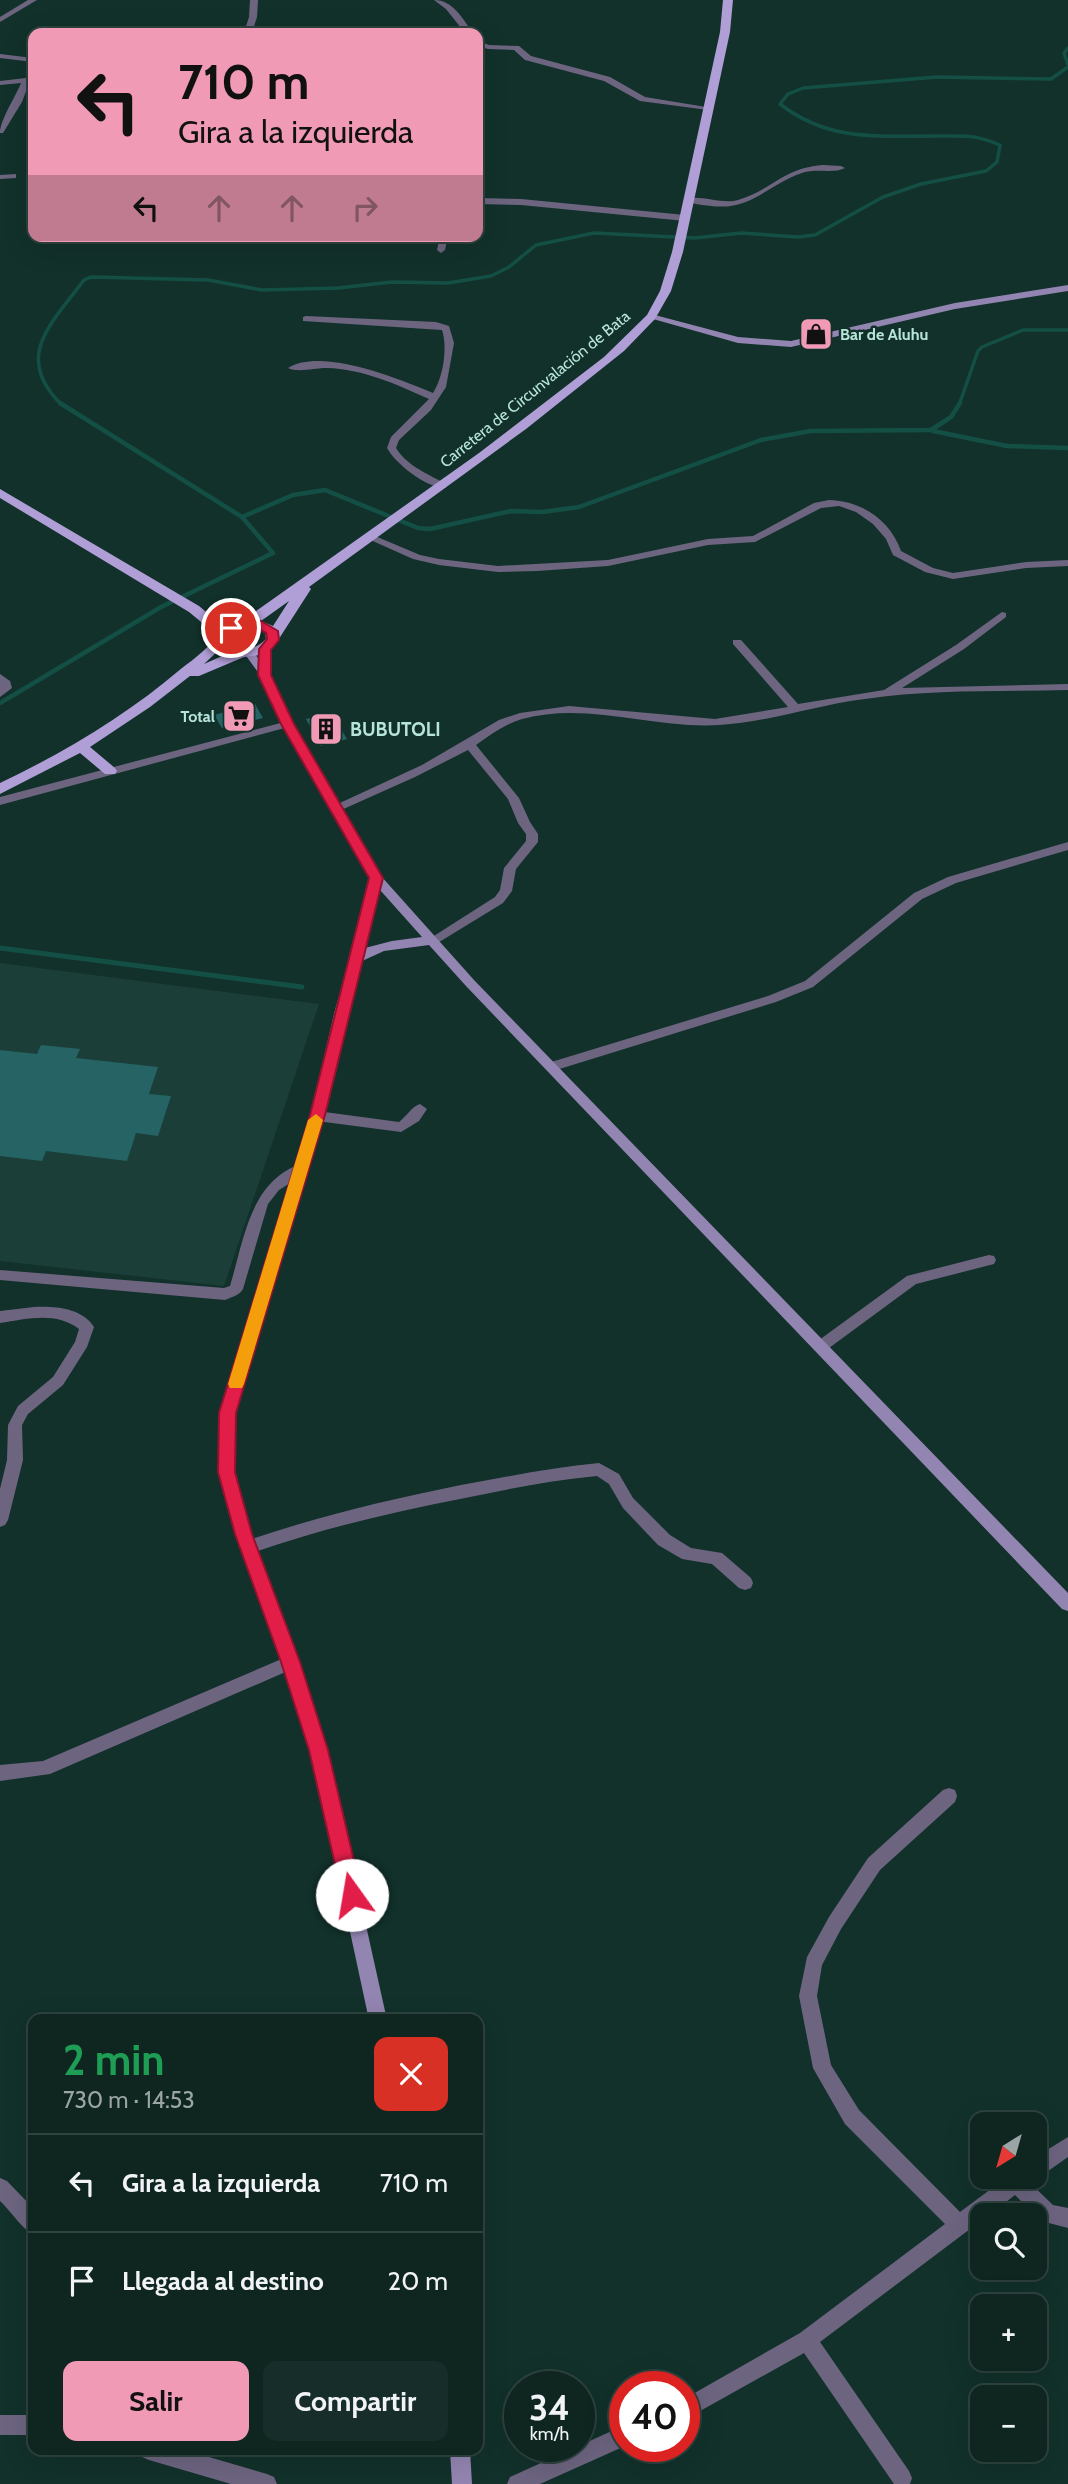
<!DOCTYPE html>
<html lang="es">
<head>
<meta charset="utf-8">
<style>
	:root { --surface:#0e2520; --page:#172d29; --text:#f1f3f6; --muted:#9ba5a5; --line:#2e423e; --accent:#f09ab6 }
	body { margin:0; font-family:Cabin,sans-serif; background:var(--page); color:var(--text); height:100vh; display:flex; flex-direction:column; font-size:26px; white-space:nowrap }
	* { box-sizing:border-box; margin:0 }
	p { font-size:23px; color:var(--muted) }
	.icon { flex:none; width:38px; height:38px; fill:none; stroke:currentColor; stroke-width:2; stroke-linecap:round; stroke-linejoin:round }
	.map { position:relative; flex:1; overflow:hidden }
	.panel { position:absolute; left:28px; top:2014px; width:455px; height:441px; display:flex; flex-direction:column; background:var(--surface); border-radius:14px; box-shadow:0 7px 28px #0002,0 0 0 2px var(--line) }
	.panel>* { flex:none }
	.top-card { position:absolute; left:28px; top:28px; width:455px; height:214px; border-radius:14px; box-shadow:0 7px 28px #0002,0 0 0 2px var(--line); background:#f09ab6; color:#111; overflow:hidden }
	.needle { width:46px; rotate:217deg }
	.controls { position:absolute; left:970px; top:2112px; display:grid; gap:14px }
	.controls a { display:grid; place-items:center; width:77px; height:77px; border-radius:14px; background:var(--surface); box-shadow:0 7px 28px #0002,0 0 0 2px var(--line); font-size:35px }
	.speed { position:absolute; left:504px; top:2371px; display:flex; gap:14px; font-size:35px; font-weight:700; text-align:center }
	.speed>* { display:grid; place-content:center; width:91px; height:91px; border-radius:50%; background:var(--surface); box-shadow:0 7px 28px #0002,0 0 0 2px var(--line); line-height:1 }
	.speed small { font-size:18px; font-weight:400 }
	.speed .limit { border:10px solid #d22; background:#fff; color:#111 }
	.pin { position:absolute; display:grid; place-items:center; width:60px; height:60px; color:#fff; margin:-30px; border:4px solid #fff; border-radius:50%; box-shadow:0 2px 7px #0007 }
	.me { position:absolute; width:77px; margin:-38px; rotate:347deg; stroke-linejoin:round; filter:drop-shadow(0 0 5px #0008) }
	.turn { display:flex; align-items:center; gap:24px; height:147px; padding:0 35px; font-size:32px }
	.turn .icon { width:91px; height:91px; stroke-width:2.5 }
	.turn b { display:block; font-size:49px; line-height:60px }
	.lanes { display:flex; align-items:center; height:66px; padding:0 35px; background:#0003; justify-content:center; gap:35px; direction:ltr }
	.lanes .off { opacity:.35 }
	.round { display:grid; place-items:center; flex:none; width:74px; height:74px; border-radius:14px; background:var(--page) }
	.head { display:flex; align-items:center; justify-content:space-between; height:119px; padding:0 35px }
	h1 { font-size:42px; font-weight:700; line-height:52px; color:#1e9e55 }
	.action { display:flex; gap:14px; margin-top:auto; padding:14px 35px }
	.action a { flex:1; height:80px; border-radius:14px; background:var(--accent); color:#111; font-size:28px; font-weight:700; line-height:80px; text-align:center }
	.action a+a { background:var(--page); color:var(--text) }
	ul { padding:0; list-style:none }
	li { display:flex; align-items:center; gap:21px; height:98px; padding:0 35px; border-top:2px solid var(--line) }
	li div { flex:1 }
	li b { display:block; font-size:26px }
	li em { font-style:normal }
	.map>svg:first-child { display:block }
	.built { fill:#1b3f38 }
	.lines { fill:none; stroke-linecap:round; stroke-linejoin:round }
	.stream-far2 { stroke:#134f45; stroke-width:3.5 }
	.stream-far1 { stroke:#134f45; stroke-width:4.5 }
	.stream { stroke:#134f45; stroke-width:5 }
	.building { fill:#256365 }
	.street { fill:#6d6580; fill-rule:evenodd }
	.secondary { fill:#9385b1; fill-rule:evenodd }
	.primary { fill:#b09ed6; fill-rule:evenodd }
	.route { fill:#e11d48; stroke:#92132f; stroke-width:2 }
	.slow { fill:#f59e0b }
	.labels { text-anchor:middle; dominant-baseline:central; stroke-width:5; stroke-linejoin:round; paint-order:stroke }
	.far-poi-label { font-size:16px; font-weight:bold; fill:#b8e5da; stroke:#12312b; text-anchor:start }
	.far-street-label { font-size:16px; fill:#b8e5da; stroke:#12312b }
	.poi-label { font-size:19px; font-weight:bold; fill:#b8e5da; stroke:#12312b; text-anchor:start }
</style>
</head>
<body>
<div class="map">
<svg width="1068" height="2484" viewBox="0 0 1068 2484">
	<rect width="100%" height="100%" fill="#12312b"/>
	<path class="built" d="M0,963l319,41 -95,282 -224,-25z"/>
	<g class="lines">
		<g class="stream-far2">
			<path d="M1068,48l-4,5 4,12"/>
			<path d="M62,405c-50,-48 -10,-82 22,-125l7,-3 117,3 54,10 76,-2 54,-6 56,1 43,-7 18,-9 27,-22 58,-12 101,5 46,-5 57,4 17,-2 68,-38 38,-13 65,-13 11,-9 3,-17c-27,-11 -35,-9 -64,-9 -58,0 -107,6 -156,-32l8,-10 15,-6 134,-11 114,2 17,-12"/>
			<path d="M959,405l19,-54 4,-4 41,-17h45"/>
		</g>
		<g class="stream-far1">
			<path d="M60,403l182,114"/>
			<path d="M933,431l74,15 61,2"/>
			<path d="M0,703l161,-96 112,-54 -31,-36 51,-22 32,-5 93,38 12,1 81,-18 31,1 37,-5 182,-67 50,-9 120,-1 20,-13 9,-14"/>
		</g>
		<path class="stream" d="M0,948l302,39"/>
	</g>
	<g class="building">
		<path d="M255,704l8,14 -41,10 -8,-13z"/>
		<path d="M331,713l16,26 -27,7 -14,-27z"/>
		<path d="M41,1045l39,4 -4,9 82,9 -9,27 22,2 -13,40 -22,-3 -9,28 -81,-10 -4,10 -42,-5v-106l37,4z"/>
	</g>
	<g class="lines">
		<g class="street">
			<path d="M28,0h9l-37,22v-5z"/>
			<path d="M250,0h8l-1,17 -5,16h-8l5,-16z"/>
			<path d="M434,0c19,0 29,19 39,33h-8l-19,-24z"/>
			<path d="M478,41l11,4 30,1 12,10 79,21 35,20 67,11 -4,2 -68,-9 -36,-20 -79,-21 -11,-10 -26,-1 -10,-3z"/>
			<path d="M0,54l33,4v4l-33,-4z"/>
			<path d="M26,78h7v4l-4,1 -7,19 -19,31h-3c0,-13 15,-35 21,-50l-21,2v-4z"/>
			<path d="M823,165l18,1 4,2c-11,6 -29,0 -43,5 -34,11 -50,38 -91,33 -9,-1 -19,-2 -26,-6 11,-7 37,5 53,0 34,-10 45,-32 85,-35z"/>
			<path d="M16,174v4l-16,1v-4z"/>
			<path d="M478,198l43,1 164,16 4,3 -4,3 -164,-16 -43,-1z"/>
			<path d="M440,236h8l-3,14 -4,3 -4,-3z"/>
			<path d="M306,316l130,6 13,4 5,17 -8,44 -15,23 -32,30 -3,8c11,18 32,26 50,36v4c-19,1 -51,-25 -59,-40l4,-11 38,-38c-33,-15 -67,-30 -102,-31 -12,0 -30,5 -39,0 34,-21 111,11 145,25 10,-15 15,-45 9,-63l-139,-9v-4z"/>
			<path d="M829,500c33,1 61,20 72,51l32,17 20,5 73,-11 42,-2v6l-42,2 -73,11 -28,-7 -32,-17 -7,-16 -13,-15 -17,-12 -17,-6 -18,2 -66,34 -47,3 -100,21 -71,5 -39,1 -59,-7 -26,-6 -47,-21 9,-2 45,19 19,4 59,7 110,-6 100,-21 45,-3 61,-33z"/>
			<path d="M1002,612l4,1v4l-42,32 -62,39 166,-4v6c-67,2 -136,-1 -203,9 -49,6 -96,23 -146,26 -66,4 -132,-24 -197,-6 -17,5 -32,16 -46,26l43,53 11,24 8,12v8l-22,27 -4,22 -9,12 -67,41 -4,1 -6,-4 69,-44 5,-7 4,-22 22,-27v-7l-8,-11 -10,-24 -40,-49 -53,27 -76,34 -4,1 -6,-4 93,-43 77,-45 21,-7 49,-7 146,13 73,-12 -55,-63v-4h8l57,64 86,-14 72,-45z"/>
			<path d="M0,674l10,7 2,7 -12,9z"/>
			<path d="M288,721l4,1v4l-292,79v-8z"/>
			<path d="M1068,842v8l-112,33 -34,16 -109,88 -37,15 -223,69 -7,-5 2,-3 220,-67 37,-15 109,-88 34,-16z"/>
			<path d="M420,1104l7,5 -8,12 -18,11 -84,-11 -7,-5 7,-5 82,11c7,-5 13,-16 21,-18z"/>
			<path d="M301,1164l7,5 -2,4 -27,17 -11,14 -25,85c-3,6 -11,8 -18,11l-225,-20v-10l224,18 6,-2c14,-46 20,-105 71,-122z"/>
			<path d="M989,1255l5,1 2,4 -2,4 -78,20 -91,67h-10l-2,-4 2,-4 92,-67z"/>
			<path d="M34,1307c21,-1 48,1 60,20l-7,20 -24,38 -35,29 -6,11 1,35 -15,60 -3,5 -5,2v-38l7,-29 1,-35 10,-19 35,-29 22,-35 4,-13c-23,-18 -52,-10 -79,-6v-12z"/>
			<path d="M599,1463l20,11 14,24 37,37 21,13 31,5 29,25 2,5 -2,5 -6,2 -6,-2 -27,-24 -30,-5 -24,-14 -35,-37 -14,-24 -12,-8c-45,4 -88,13 -132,22 -73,14 -145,31 -216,56l-6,-2 -2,-5 2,-5c72,-25 144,-42 218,-57 46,-8 92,-18 138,-22z"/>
			<path d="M291,1655l6,2 2,5 -2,5 -247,107 -50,7v-16l43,-4z"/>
			<path d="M949,1788l6,2 2,6 -2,6 -75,68 -39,59 -19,36 -5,31 14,69 28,45 101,102 47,-35h27v-19l34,-21v20l-27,19 -9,2 -2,5 23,22 15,3v20l-27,-7 -26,-26 -27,21h-6v4l-162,122 89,129 3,7 -2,6h-16l-90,-131 -120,67v-21l116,-66 145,-109 -100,-100 -32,-56 -14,-72 8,-39 22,-40 39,-59 75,-68z"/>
			<path d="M0,2178l7,3 26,27v26c-11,-5 -23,-24 -33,-33z"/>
			<rect x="0" y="2415" width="33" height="20"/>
			<path d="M625,2425v21l-85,38h-33l3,-7z"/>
			<path d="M139,2450h46l82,24 7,3 3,7h-46l-82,-24 -7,-3z"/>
		</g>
		<g class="secondary">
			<path d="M1068,285v6l-113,18 -164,38 -53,-4 -92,-26 5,-3 87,23 53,4 164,-38z"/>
			<path d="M249,650l4,1 17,24 24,49 87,152 93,104 594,613v18l-6,-2 -596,-623 -37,-41 -45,6 -22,10 -15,49 -23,106 -90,297 1,59 17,62 75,216 60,270h-18l-58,-270 -75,-216 -17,-62 1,-59 90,-297 25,-106 26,-89 9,-43 -88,-154 -22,-49 -16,-22zM380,890l42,47 -30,4 -27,7z"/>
			<path d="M450,2450h20l2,34h-20z"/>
		</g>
		<path class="primary" d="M723,0h10l-3,32 -47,220 -12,39 -16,28 -31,32 -98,78 -217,158 2,2 -38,59 -12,7 -17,2 -45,19h-9l-40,31 -60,40 25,21 2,3 -2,3h-10l-25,-21 -80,41v-11c65,-31 127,-68 182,-115 12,-9 27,-20 35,-33l-28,-23 -189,-114v-9l199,117 25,21 21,-8 234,-166 125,-96 43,-42 13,-24 12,-39 48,-220zM289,601l-16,25 -12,-5zM249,627l16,6 1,6c-11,11 -23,12 -35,3l1,-8zM221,648l8,5 -25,11z"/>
	</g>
	<path class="route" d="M243,620l18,1 17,10 1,9 -8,10v25l23,49 89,154 -58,237 -89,298 -1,59 17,62 48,128 28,88 34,145 -3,7 -7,3 -7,-3 -3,-7 -33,-145 -28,-88 -46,-128 -17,-62 1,-59 91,-298 59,-237 -88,-154 -23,-49 1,-26 8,-10 -1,-6 -12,-6 -23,4 -6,-3z"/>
	<path class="slow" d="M316,1114l7,6 -79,264 -2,4h-12l-2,-4 80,-264z"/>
	<defs>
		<symbol id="shop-square" viewBox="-11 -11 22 22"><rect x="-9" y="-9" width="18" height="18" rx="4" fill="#f09ab6" stroke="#12312b"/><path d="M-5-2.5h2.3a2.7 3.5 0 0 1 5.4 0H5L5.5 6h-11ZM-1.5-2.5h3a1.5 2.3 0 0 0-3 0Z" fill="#111"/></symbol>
		<symbol id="supermarket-square" viewBox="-11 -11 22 22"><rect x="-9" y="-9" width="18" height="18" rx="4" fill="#f09ab6" stroke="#12312b"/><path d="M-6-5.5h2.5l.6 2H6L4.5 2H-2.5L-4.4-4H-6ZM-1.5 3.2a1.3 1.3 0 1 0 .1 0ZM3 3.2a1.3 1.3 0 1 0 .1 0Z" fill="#111"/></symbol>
		<symbol id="building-square" viewBox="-11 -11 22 22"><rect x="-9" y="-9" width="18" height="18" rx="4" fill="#f09ab6" stroke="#12312b"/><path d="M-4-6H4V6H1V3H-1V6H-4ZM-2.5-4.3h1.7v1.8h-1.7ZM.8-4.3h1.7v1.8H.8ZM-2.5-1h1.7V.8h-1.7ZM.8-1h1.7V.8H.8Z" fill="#111"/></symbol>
	</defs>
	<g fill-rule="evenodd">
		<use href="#shop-square" x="797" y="315" width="38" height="38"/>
		<use href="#supermarket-square" x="220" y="697" width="38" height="38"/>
		<use href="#building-square" x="307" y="710" width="38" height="38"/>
	</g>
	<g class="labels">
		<g class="far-poi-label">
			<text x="840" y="334">Bar de Aluhu</text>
			<text x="215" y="716" text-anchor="end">Total</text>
		</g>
		<g class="far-street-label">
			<text transform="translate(535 389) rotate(-39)">Carretera de Circunvalación de Bata</text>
		</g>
		<g class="poi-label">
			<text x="350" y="729">BUBUTOLI</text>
		</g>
	</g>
</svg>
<div class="controls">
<a><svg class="needle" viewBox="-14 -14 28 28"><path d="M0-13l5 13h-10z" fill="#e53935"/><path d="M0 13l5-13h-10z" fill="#9ba5a5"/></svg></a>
<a><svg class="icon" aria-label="search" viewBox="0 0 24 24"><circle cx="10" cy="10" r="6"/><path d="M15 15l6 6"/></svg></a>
<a>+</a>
<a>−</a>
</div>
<div class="speed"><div>34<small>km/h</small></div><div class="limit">40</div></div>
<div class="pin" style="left:231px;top:628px;background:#d93025"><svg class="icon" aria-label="arrive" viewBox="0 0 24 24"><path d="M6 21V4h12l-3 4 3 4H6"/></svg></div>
<svg class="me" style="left:352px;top:1895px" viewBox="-20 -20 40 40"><circle r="19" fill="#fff"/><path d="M0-13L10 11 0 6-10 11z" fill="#e11d48"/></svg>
<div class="top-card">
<div class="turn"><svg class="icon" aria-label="left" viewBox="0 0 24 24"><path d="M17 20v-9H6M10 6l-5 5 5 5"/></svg><div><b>710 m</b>Gira a la izquierda</div></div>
<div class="lanes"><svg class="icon" aria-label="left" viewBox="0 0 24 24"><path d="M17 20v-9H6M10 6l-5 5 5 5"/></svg><svg class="icon off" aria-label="ahead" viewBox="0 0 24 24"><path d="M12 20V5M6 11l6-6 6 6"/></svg><svg class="icon off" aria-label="ahead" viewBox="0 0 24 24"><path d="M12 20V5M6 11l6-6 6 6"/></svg><svg class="icon off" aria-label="right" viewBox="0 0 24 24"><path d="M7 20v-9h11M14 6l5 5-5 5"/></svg></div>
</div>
<section class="panel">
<div class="head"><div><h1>2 min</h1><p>730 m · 14:53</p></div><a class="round" style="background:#d93025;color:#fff"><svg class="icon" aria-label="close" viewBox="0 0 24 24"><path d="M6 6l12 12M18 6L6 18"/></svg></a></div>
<ul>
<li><svg class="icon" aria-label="left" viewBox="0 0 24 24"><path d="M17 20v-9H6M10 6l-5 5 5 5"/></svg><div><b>Gira a la izquierda</b></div><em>710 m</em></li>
<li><svg class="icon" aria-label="arrive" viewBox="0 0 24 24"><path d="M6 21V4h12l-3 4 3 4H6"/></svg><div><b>Llegada al destino</b></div><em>20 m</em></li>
</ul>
<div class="action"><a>Salir</a><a>Compartir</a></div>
</section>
</div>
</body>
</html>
